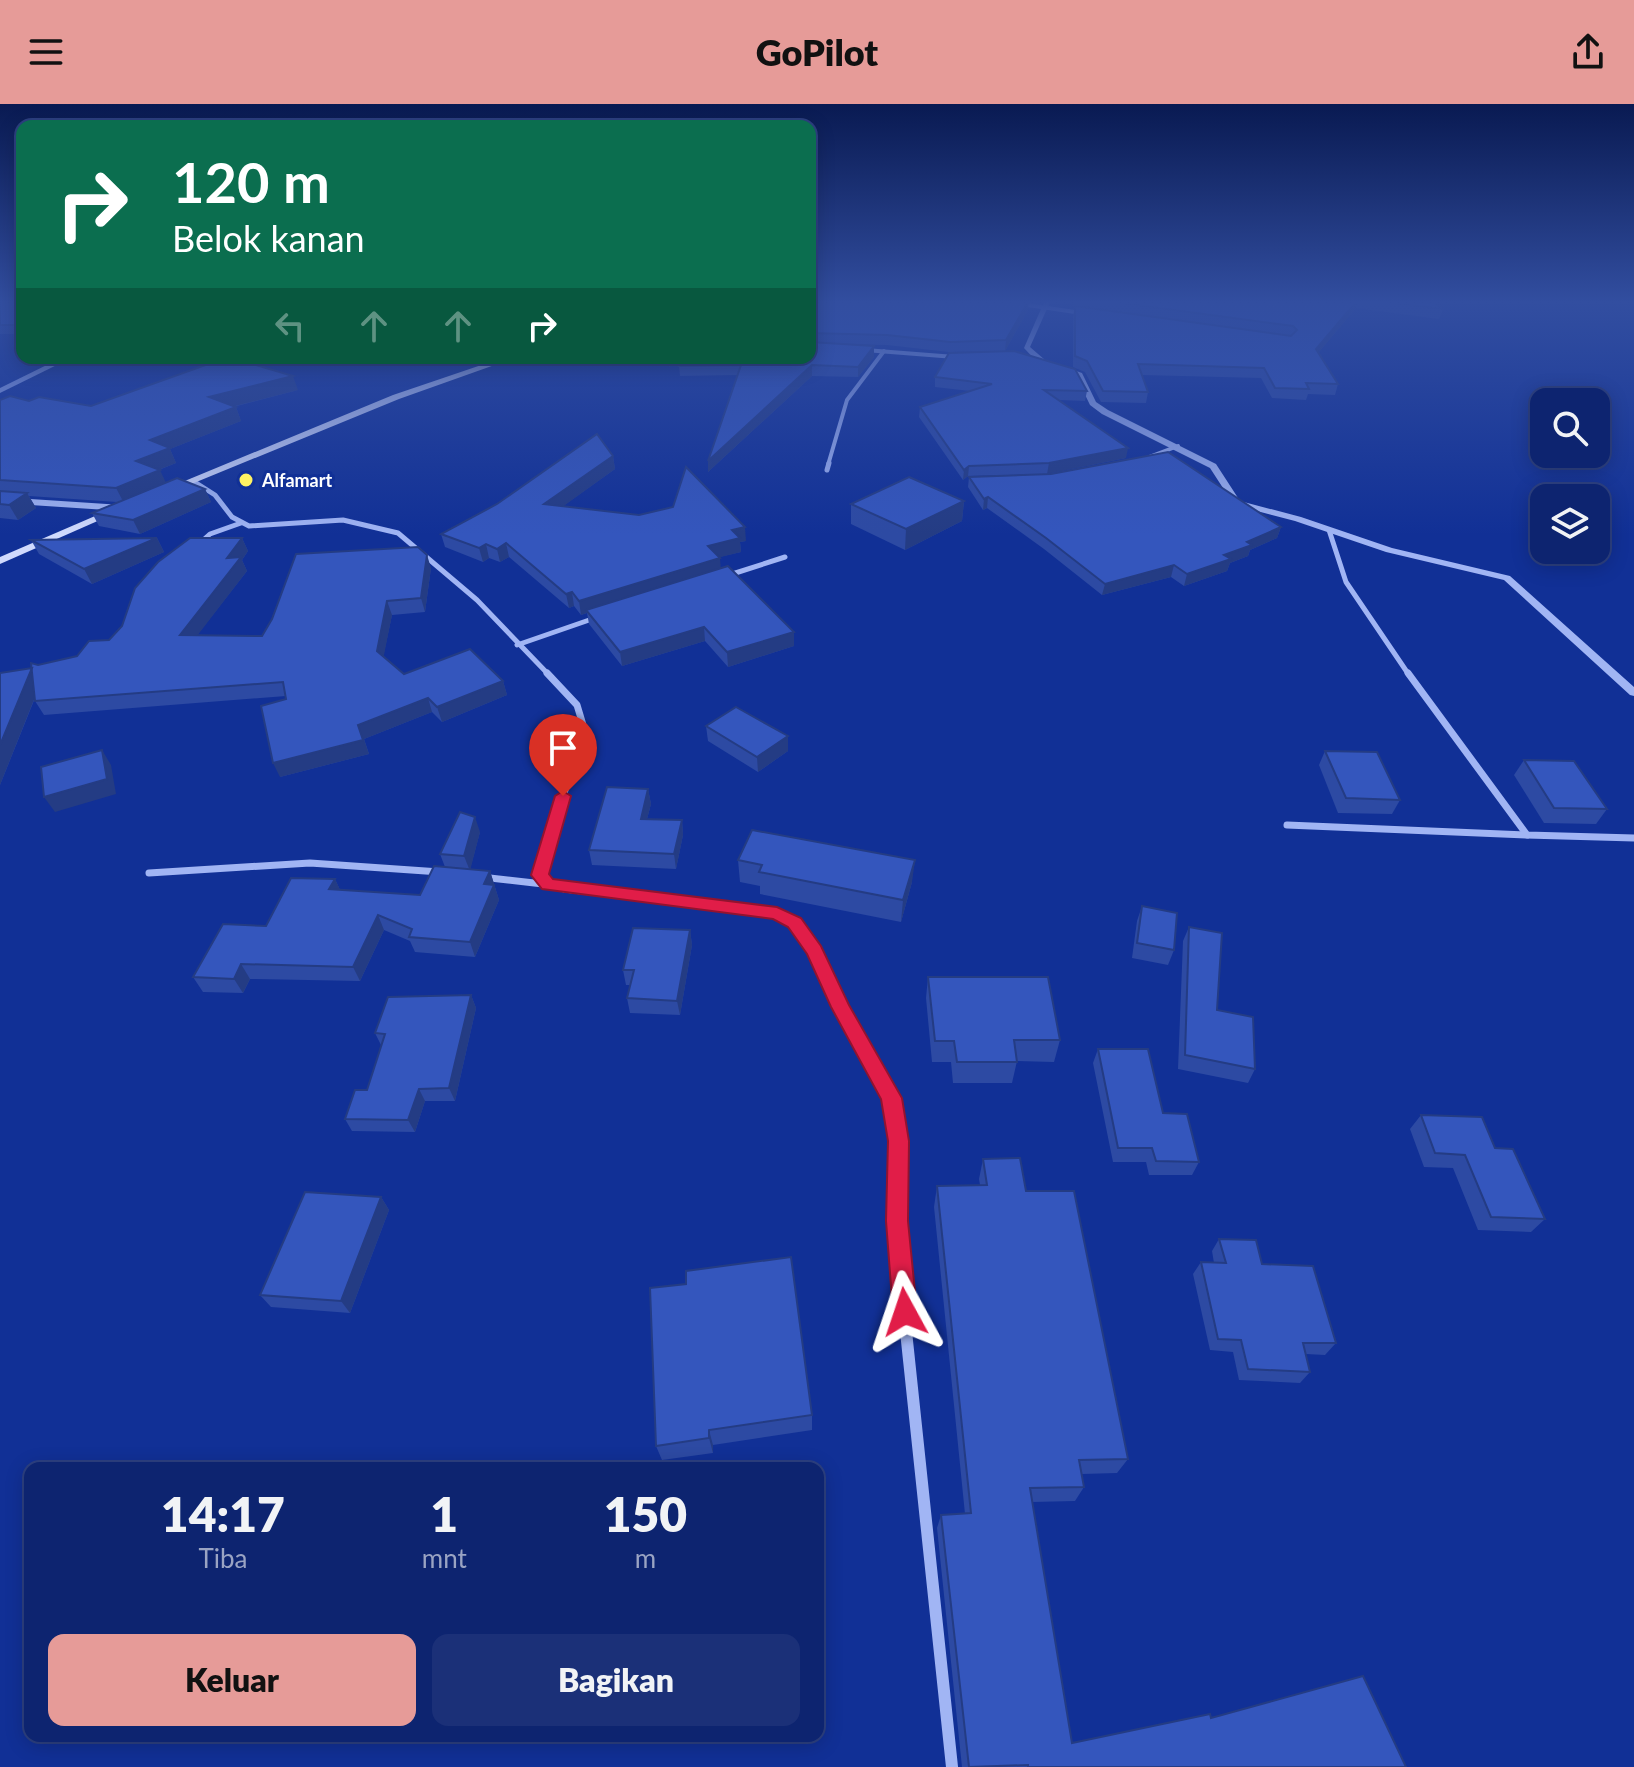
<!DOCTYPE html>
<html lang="id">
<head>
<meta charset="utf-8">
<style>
	:root { --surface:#0d2470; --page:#1b3078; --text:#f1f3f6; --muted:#9aa4c3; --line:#2d4183; --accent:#e69b98 }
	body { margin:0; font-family:Lato,sans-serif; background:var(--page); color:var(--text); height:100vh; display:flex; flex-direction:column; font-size:30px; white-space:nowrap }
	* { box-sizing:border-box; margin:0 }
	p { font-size:26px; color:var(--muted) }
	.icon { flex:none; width:44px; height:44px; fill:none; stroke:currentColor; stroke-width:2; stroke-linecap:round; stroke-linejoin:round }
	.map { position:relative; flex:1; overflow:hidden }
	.panel { position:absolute; left:24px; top:1358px; width:800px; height:280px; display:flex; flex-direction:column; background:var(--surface); border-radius:16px; box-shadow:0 4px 20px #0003,0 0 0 2px var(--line) }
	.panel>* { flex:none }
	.banner { position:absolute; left:16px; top:16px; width:800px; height:244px; border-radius:16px; box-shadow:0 4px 20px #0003,0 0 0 2px var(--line); background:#0b6e4f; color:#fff; overflow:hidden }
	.controls { position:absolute; left:1530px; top:284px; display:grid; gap:16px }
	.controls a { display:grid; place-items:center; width:80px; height:80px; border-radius:16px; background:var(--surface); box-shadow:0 4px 20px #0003,0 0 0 2px var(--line); font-size:40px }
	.pin { position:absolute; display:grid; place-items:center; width:68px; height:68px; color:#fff; margin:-82px -34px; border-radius:50% 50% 50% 0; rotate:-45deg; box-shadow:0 0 8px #0007 }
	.pin .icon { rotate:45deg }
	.me { position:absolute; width:88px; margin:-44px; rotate:355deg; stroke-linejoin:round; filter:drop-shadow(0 0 6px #0008) }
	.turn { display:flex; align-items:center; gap:28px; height:168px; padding:0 24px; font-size:36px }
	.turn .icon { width:104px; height:104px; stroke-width:2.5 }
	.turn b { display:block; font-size:56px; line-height:68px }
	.lanes { display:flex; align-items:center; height:76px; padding:0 24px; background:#0003; justify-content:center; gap:40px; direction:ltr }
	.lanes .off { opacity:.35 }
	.eta { display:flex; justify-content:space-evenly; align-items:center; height:136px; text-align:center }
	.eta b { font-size:48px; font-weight:800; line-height:56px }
	.primary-button { display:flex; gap:16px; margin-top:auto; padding:16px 24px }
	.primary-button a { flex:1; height:92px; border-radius:16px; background:var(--accent); color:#111; font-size:32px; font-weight:800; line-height:92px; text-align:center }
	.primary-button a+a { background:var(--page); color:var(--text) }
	header { display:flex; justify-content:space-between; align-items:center; height:104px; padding:0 24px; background:var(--accent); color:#111; font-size:36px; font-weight:800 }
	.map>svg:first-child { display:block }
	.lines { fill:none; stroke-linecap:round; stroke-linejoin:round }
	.minor-far4 { stroke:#a1b5f4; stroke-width:4 }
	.minor-far3 { stroke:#a1b5f4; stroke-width:5 }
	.minor-far2 { stroke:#a1b5f4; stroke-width:7 }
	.minor-far1 { stroke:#a1b5f4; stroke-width:9 }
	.minor { stroke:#a1b5f4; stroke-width:12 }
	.tertiary { fill:#a1b5f4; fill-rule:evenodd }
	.secondary { fill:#d0dafd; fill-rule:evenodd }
	.wall { fill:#2d4aa3 }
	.shaded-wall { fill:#243c84 }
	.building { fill:#3456bd; stroke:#243c84; stroke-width:2 }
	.route { fill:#e11d48; stroke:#92132f; stroke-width:2 }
	.poi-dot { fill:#fff263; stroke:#113096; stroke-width:3 }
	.labels { text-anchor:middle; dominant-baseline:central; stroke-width:6; stroke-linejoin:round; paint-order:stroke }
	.far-poi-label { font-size:18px; font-weight:bold; fill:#fff; stroke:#113096; text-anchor:start }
</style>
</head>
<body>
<header><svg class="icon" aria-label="menu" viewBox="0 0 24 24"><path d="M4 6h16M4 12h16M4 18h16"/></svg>GoPilot<svg class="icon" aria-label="share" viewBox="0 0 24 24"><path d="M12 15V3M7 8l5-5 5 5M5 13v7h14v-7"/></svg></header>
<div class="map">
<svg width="1634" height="1663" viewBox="0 0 1634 1663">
	<rect width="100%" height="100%" fill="#113096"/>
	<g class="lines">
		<g class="minor-far4">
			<path d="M1008,198l74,11"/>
			<path d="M865,246l90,7"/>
			<path d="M1149,353l29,-11"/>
			<path d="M828,361l19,-65 37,-49"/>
		</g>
		<g class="minor-far3">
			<path d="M827,366l2,-7"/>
			<path d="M193,377l22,14 17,22 17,9 94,-6 55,13 79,67 72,75"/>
			<path d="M1329,426l17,52 63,93"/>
			<path d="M200,439l10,-9 31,-11"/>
			<path d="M726,472l59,-19"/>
			<path d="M517,541l78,-27"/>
		</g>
		<g class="minor-far2">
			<path d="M547,569l30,32 6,20 -43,155 24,9 213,24 18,10 19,26"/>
			<path d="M1408,569l119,162 107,3"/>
			<path d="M1287,721l240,10"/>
			<path d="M149,769l161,-10 130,9"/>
			<path d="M481,773l62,7"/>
		</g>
		<path class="minor-far1" d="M812,843l28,60 52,91 7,43 -2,80 7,84"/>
		<path class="minor" d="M903,1199l49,464"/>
		<g class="tertiary">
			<path d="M1044,198h6l-20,45 15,13 37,13 14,29 12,8 108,54 24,37 61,16 91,31 118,28 124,111v9l-4,-1 -126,-115 -118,-28 -91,-31 -61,-16 -24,-37 -108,-54 -12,-9 -14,-29 -37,-12 -15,-16z"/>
			<path d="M61,254h10l-71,35v-5z"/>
			<path d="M0,393l122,8 4,3 -4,3 -122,-8z"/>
		</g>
		<g class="secondary">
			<path d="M502,254h12l-115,41 -227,93 -9,-2 230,-95z"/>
			<path d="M109,406l9,2 -118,52v-7z"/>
		</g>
	</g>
	<g class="wall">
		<rect x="0" y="198" width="22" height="32"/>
		<path d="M810,198h219l-1,8 -23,41 -56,1 -62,-7 -54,-1 41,13 -16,20 -46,-1 -104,96v-11l29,-86 -57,1 -1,-10 131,-8z"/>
		<path d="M1073,198h360l10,7 -4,10 -83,-11 -38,45 20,31 -3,11 -27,-1 -2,6 -34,-2 -11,-20 -119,-3 6,17 -2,11 -45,-1 -16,-30 -12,-5v-51l2,-10 74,10 -76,-10z"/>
		<path d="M935,273l152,14 -2,10 -26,-1 67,58 -79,16 -79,2 -5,4 -44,-63 1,-10 50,-16 -35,-4z"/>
		<path d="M298,286l-65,17h3l5,14 -71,28 6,14 -17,7 6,13 40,6 6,13 -71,32 -41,-8 -7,-13 25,-11 -88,-6 7,12 -18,12 -18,-2v-118l29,1 62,5z"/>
		<path d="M613,352l2,13 -52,37 183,35 -6,1 1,10 -22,5 1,11 74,64v14l-66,21 -23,-26 -83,25 -33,-42 -2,-11 -6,2 -7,-9 -5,2 -60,-51 -9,5 -11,-4 -6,4 -38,-15 -4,-13z"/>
		<path d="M969,373l312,50 -4,11 -27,12 -2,6 -18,7 -3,8 -43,15 -13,-9 -69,18 -58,-46 -57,-41 -4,2 -15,-23z"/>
		<path d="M964,397l-2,20 -57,29 -54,-26v-20z"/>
		<path d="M157,434l7,14 -72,32 -53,-30 -8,-14z"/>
		<path d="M242,434l6,13 -6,9 5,11 -50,64 65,1 169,-68 -6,44 -33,3 -9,42 21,17 99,7 4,14 -65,27 -10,-10 -68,27 5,15 -89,23 6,-81 -242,19 -9,-14v-3l-35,87v-112l32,-5 6,-3 39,-9 32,-16z"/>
		<path d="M706,622l82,25 -30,21 -50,-31z"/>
		<path d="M1325,647l75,49 -8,14 -54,-1 -19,-48z"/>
		<path d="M1524,656l83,49 -11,15 -52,-1 -30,-48z"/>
		<path d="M648,685l3,15 -4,15 35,1 1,15 -7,34 -84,-4 -3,-15z"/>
		<path d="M480,728l-10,37 20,2 9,29 -24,57 -60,-5 -5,-11 -26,-11 -24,51 -110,-2 -7,14 -40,-1 -10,-15 142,-98 5,11 80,5 25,-28 -5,-13z"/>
		<path d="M738,756l174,22 -11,40 -141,-28v-8l-20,-4z"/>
		<path d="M1142,802l32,44 -6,15 -36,-7 5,-37z"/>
		<path d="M1189,823l28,83 38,59 -7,14 -70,-14 5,-128z"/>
		<path d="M690,826l2,15 -12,70 -50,-2 -3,-15 3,-13h-4l-3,-15z"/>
		<path d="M928,873l132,63 -6,22 -37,-1 -5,22h-59l-2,-21h-19l-6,-64z"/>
		<path d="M471,891l5,13 -21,93h-30l-10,31 -63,-1 -7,-12 22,-29 14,-45 -6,-12z"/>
		<path d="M1098,945l65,64 36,49 -7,13h-43l-3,-13h-33l-20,-99z"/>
		<path d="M1421,1011l74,33 50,71 -14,13 -53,-2 -25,-62 -29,-1 -14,-38z"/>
		<path d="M983,1055l43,32 102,268 -11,14 -35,1 2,13 -9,14 -43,1 40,241 139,-25 195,49h-444l-25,-239 4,-13 24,-1 -31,-307 3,-21 43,-1 -1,-6z"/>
		<path d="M381,1093l8,13 -39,103 -79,-6 -11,-12z"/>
		<path d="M1219,1135l43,25 74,79 -11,12 -19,-1 4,18 -10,11 -61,-3 -6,-28 -23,-2 -17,-76 8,-12 13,1 -2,-12z"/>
		<path d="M650,1184l162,127v15l-99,15v8l-51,7 -6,-14z"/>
	</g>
	<g class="shaded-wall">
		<path d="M1028,198v8l-23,41 1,-11z"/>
		<path d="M1356,198h2l-2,6 -43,51 3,-10z"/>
		<path d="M874,242v11l-16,20v-10z"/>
		<path d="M668,254h14l-13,9z"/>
		<path d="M812,261v11l-104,96v-11z"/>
		<path d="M293,272l5,14 -83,21 -6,-14z"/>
		<path d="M236,303l5,14 -71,28 6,14 -33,13 -7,-15 14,-21z"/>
		<path d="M1128,344l-2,10 -79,16 2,-11z"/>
		<path d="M613,352l2,13 -68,49 -3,-14z"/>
		<path d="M969,362l-1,10 -5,4 1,-10z"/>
		<path d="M160,366l7,15 -43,18 -8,-15z"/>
		<path d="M205,385l6,13 -71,32 -7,-14z"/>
		<path d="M27,389l9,15 -18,12 -9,-15z"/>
		<path d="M988,393l-1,11 -4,2 1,-11z"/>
		<path d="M964,397l-2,20 -57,29 1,-21z"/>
		<path d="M745,423l1,14 -6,1 1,10 -32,8 -1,-14 24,-16z"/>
		<path d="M1281,423l-4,11 -27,12 -2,6 -18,7 -3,8 -43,15 3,-12 60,-32z"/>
		<path d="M157,434l7,14 -72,32 -8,-15z"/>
		<path d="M242,434l6,13 -6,9 5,11 -60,78 -7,-14 47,-77z"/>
		<path d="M506,439l3,14 -9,5 -3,-13z"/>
		<path d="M486,440l3,14 -6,4 -4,-14z"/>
		<path d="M427,451l4,13 -6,44 -4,-14z"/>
		<path d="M720,454l1,13 -135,39 1,3 -6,2 -2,-14z"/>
		<path d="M1174,461l-3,12 -69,18 3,-11z"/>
		<path d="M572,488l2,14 -5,2 -3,-14z"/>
		<path d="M387,497l5,14 -10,50 -5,-14z"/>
		<path d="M704,523l1,14 -83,25 -2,-14z"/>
		<path d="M794,528v14l-66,21 -1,-15z"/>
		<path d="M32,564l9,14 -41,103v-40z"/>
		<path d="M503,577l4,14 -65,27 -5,-15z"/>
		<path d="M428,594l4,14 -68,27 5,15 -89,23 -7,-14 85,-38z"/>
		<path d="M788,632v15l-30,21 -1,-15z"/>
		<path d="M102,646l9,15 5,29 -61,18 -11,-15z"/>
		<path d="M648,685l3,15 -8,30 -2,-15z"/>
		<path d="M475,713l5,15 -10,39 -6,-15z"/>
		<path d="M682,716l1,15 -7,34 -2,-15z"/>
		<path d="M915,756l-3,22 -11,40 2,-22z"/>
		<path d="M490,767l9,29 -24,57 -5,-15 14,-58z"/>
		<path d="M335,775l7,15 -13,-5z"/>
		<path d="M378,811l6,15 -24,51 -7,-14z"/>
		<path d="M690,826l2,15 -12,70 -3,-14z"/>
		<path d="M241,860l9,15 -7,14 -9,-14z"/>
		<path d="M471,891l5,13 -21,93 -6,-13z"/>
		<path d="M419,985l6,12 -10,31 -7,-12z"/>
		<path d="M381,1093l8,13 -39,103 -9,-12z"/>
		<path d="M709,1326l4,15v8l-4,-15z"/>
	</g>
	<g class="building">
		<rect x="0" y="198" width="22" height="23"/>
		<path d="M810,198h218l-22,38 -56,2 -63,-7 -77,-2z"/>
		<path d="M1115,198h241l-40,47 22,35 -32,-1 3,6 -34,-1 -11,-20 -126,-4 10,28 -45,-1 -16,-30 -12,-5v-50l216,30 6,-6 -4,-4z"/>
		<path d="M1385,198h48l10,7z"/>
		<path d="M810,238l64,4 -16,21 -46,-2 -104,96 33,-96 -62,1 3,-8h128z"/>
		<path d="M1014,247l61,18 12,22 -43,-1 84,58 -79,15 -80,3 -5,4 -44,-63 72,-23 -57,-7 14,-24z"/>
		<path d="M225,254h7l61,18 -84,21 27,10 -86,33 20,8 -34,13 24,9 -44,18 -116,-8v-80l10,-4 19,5 10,-4 52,9z"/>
		<path d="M597,330l16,22 -69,48 95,11 34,-8 13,-40 59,60 -13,3 8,8 -32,8 12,12 -141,43 -7,-9 -6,2 -60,-51 -9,6 -11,-5 -7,4 -38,-14 56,-30z"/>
		<path d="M1168,348l113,75 -34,15 5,3 -28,10 7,4 -44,15 -13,-9 -69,19 -59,-46 -58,-41 -4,2 -15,-22 82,-3z"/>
		<path d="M909,373l55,24 -58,28 -55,-25z"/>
		<path d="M177,374l28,11 -72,31 -41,-7z"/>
		<path d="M0,387l27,2 -18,12 -9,-1z"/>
		<path d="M157,434l-73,31 -53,-29z"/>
		<path d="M190,434h52l-15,20 14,-1 -61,78 82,1 10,-17 24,-65 122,-7 9,8 -6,43 -34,3 -10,50 27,23 66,-25 33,32 -66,26 -9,-9 -70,27 5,15 -90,23 -12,-57 25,-7 -3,-17 -248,19 -4,-38 7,2 39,-9 12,-15 20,-1 13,-14 13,-38 23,-26z"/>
		<path d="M728,462l66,66 -67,20 -23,-25 -84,25 -34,-42z"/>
		<path d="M32,564l-32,77v-72z"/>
		<path d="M736,603l52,29 -31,21 -51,-31z"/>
		<path d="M102,646l5,29 -63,18 -3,-30z"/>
		<path d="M1325,647l52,1 23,48 -54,-2z"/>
		<path d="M1524,656l50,1 33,48 -53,-1z"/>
		<path d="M607,683l41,2 -7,30 41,1 -8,34 -85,-4z"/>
		<path d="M460,708l15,5 -11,39 -24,-2z"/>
		<path d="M752,726l163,30 -12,40 -144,-28 3,-7 -24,-5z"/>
		<path d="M434,762l56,5 -6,13 10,1 -24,57 -61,-5 3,-8 -34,-14 -25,52 -112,-3 -7,15 -41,-2 30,-53 43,2 25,-48 44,1 -6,10 91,6z"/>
		<path d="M1142,802l35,7 -3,37 -37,-7z"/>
		<path d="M1189,823l33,6 -5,77 36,7 2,52 -70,-14z"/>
		<path d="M633,824l57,2 -13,71 -50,-3 7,-28h-11z"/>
		<path d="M928,873h120l12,63h-46l3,22h-60l-3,-21h-19z"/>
		<path d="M471,891l-22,93 -30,1 -11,31 -63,-1 10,-29h12l18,-56 -10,-1 13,-36z"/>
		<path d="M1098,945h50l15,64 24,1 12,48 -43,-1 -4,-13h-34z"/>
		<path d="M1421,1011l61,2 13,31 18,1 32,70 -54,-2 -26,-62 -30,-2z"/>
		<path d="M1020,1054l6,33h48l54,268 -49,1 5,27 -54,1 42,255 138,-29 1,4 152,-42 43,91h-378v-2l-59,2 -28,-252 30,-2 -34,-327 50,-1 -4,-26z"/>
		<path d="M305,1088l76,5 -40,104 -81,-6z"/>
		<path d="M1219,1135l37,1 6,24 51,2 23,77h-33l7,29 -62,-3 -7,-29 -23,-1 -17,-77 25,1z"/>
		<path d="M791,1153l21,158 -103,15v8l-53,8 -6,-158 36,-4v-13z"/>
	</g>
	<linearGradient id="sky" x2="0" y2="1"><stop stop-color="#091a52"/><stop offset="0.46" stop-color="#324ea0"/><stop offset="1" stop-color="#324ea0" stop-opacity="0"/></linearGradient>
	<rect width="1634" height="431" fill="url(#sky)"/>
	<path class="route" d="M563,687l8,5 -22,78 4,5 224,28 24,11 20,28 28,59 53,93 7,43 -1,80 9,91 -4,9 -8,3 -9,-3 -3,-9 -7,-91 2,-80 -7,-42 -50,-92 -24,-53 -19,-27 -15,-8 -231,-30 -11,-14 24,-79z"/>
	<circle class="poi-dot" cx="246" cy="376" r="8"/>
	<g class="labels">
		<g class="far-poi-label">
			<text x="262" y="376">Alfamart</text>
		</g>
	</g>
</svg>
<div class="controls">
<a><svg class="icon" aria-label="search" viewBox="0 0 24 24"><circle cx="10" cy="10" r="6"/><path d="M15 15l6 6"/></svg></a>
<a><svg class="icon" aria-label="layers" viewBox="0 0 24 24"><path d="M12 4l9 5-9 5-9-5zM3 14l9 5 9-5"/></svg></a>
</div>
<div class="pin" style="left:563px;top:692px;background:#d93025"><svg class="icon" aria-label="arrive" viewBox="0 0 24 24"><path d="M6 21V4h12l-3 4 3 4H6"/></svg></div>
<svg class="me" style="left:905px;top:1208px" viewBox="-20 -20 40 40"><path d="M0-17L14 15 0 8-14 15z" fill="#e11d48" stroke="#fff" stroke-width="4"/></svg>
<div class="banner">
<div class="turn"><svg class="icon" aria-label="right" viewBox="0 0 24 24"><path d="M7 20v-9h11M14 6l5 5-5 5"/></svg><div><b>120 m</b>Belok kanan</div></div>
<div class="lanes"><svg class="icon off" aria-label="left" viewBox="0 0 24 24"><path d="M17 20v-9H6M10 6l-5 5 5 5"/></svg><svg class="icon off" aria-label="ahead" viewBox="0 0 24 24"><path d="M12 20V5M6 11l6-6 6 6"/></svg><svg class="icon off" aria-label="ahead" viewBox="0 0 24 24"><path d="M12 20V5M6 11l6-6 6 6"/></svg><svg class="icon" aria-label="right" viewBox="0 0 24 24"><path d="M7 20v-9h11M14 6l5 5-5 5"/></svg></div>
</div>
<section class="panel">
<div class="eta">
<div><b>14:17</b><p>Tiba</p></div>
<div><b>1</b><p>mnt</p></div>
<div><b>150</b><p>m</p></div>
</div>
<div class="primary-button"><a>Keluar</a><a>Bagikan</a></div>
</section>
</div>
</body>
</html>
